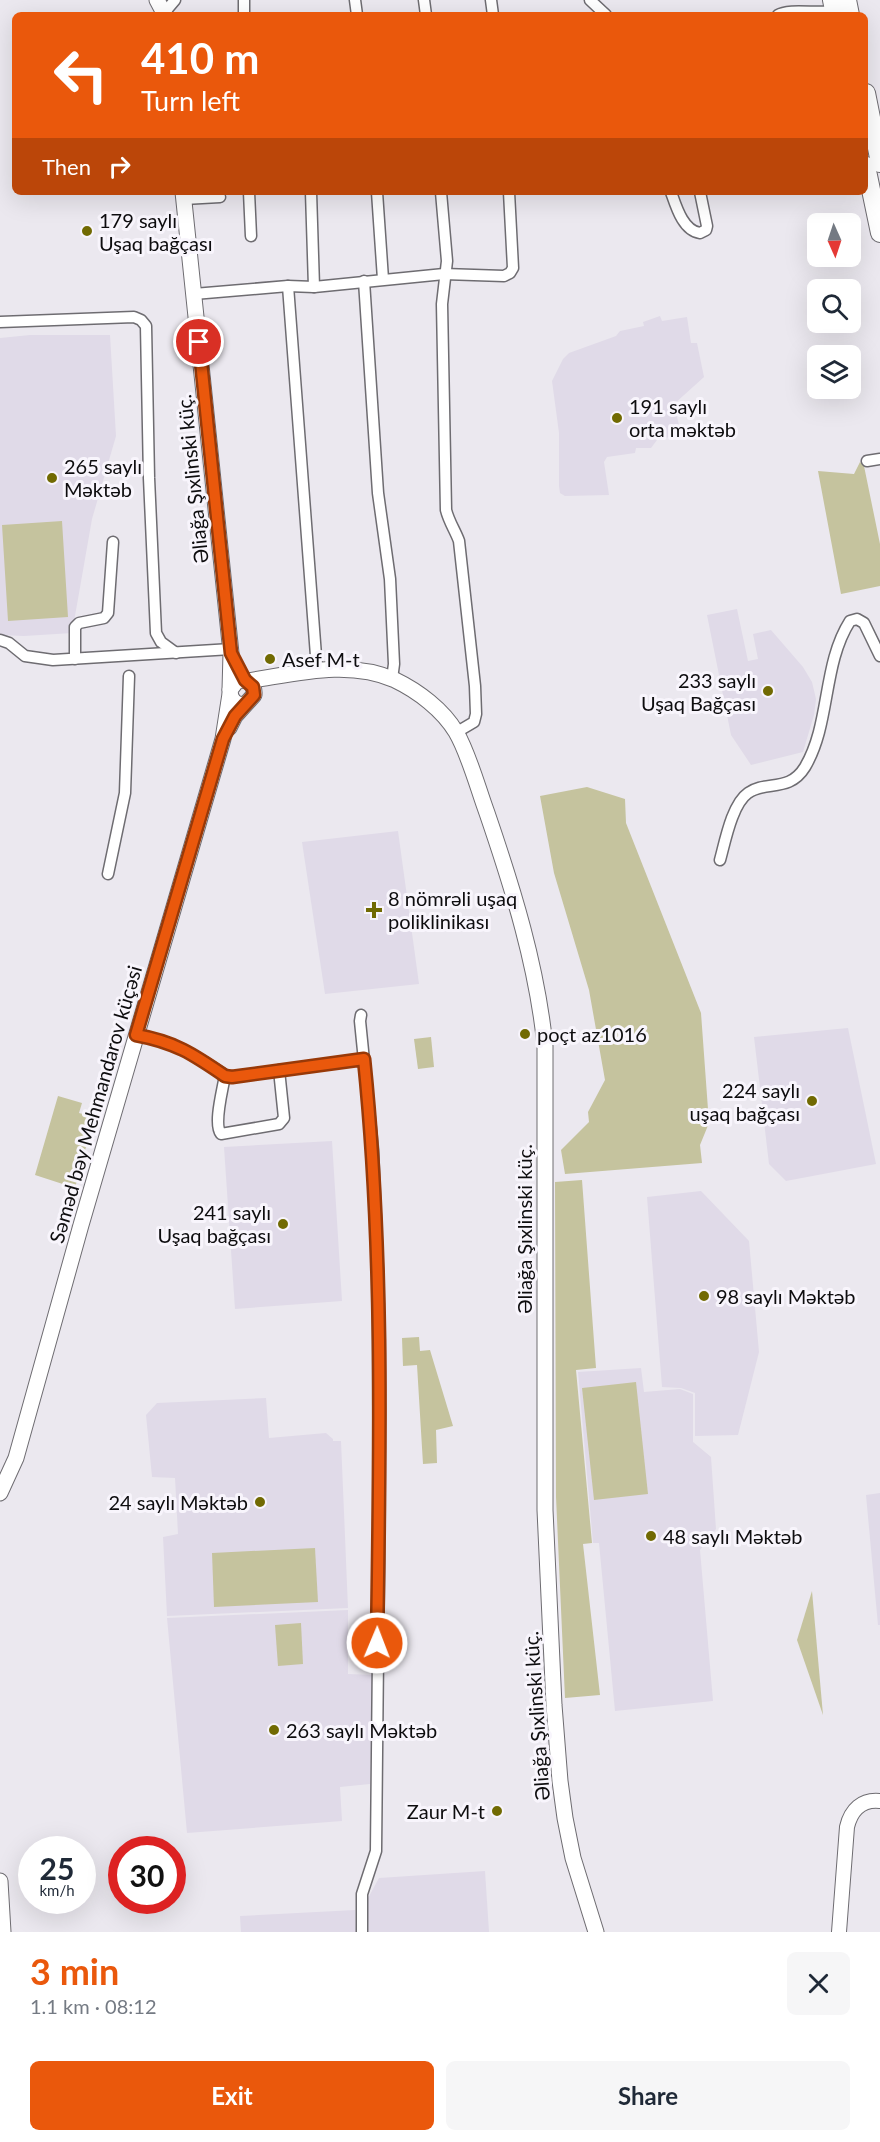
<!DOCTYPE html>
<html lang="en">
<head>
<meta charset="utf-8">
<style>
	:root { --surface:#fff; --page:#f6f6f7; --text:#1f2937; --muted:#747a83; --accent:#ea580c }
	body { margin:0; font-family:Lato,sans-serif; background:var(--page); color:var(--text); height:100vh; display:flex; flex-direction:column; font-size:22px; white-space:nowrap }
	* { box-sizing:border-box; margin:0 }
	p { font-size:20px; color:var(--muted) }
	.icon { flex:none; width:33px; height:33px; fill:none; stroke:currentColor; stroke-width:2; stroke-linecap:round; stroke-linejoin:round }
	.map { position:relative; height:1932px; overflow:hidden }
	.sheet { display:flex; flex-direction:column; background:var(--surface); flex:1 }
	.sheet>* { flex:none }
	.banner { position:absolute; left:12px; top:12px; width:856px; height:183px; border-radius:9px; box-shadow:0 6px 24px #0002; background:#ea580c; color:#fff; overflow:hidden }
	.needle { width:39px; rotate:177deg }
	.controls { position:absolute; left:807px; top:213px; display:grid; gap:12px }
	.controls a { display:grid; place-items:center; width:54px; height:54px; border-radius:9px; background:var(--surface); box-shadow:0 6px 24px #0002; font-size:30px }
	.speed { position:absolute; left:18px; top:1836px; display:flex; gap:12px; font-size:30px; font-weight:700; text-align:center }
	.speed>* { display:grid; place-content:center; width:78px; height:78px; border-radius:50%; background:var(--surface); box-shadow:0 6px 24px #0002; line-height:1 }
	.speed small { font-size:15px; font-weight:400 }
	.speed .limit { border:9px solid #d22; background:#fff; color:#111 }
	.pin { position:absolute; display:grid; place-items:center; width:51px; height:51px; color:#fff; margin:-26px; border:3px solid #fff; border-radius:50%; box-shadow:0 2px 6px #0007 }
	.me { position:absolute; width:66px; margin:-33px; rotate:1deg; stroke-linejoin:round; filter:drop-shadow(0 0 4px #0008) }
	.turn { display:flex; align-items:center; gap:21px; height:126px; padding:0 30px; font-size:27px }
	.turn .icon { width:78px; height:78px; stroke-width:2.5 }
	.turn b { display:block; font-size:42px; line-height:51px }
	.then { display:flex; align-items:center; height:57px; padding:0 30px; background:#0003; gap:12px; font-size:22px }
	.round { display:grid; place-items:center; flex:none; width:63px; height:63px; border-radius:9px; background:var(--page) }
	.headline { display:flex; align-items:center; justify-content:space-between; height:102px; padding:0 30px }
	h1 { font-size:36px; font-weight:700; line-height:45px; color:var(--accent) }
	.action { display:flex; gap:12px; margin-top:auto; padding:12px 30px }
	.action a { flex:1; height:69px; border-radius:9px; background:var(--accent); color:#fff; font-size:24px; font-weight:700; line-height:69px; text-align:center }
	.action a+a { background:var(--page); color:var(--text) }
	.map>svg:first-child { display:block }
	.built { fill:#e0dae8 }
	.green { fill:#c5c39e }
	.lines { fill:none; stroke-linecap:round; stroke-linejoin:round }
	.minor-casing { stroke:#6e6c71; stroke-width:13 }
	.tertiary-casing { stroke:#6e6c71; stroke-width:16 }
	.secondary-casing { stroke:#6e6c71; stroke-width:17 }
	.primary-casing { stroke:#6e6c71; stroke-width:20 }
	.minor { stroke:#fff; stroke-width:10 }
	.tertiary { stroke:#fff; stroke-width:14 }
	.secondary { stroke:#fff; stroke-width:15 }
	.primary { stroke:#fff; stroke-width:18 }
	.route-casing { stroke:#983908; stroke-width:15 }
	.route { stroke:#ea580c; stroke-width:10 }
	.poi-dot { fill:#716a02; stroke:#f8f5fc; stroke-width:2 }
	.labels { text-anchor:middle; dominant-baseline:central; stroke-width:6; stroke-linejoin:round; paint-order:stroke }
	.poi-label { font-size:20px; fill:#0e0d0f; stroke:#f8f5fc; text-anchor:start }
	.street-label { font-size:20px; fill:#0e0d0f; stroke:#f8f5fc }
</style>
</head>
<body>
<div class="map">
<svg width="880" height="1932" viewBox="0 0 880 1932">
	<rect width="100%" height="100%" fill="#ebe8ef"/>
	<g class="built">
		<path d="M660,316l2,5 25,-4 4,26h6l7,34 -30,27 7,30 -24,6 -6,8h-15l-1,5 -28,4 -3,5 5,33 -44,1 -5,-3 -1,-7v-53l-7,-52 11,-22 6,-6 47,-17 4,-5 24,-5 -1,-4z"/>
		<path d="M30,335h80l6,101 -24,83 -20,114 -48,3 -24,-1v-297z"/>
		<path d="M737,609l11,52 10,-2 -5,-25 18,-4 32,37 9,15 4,17 -2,16 -11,37 -52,13 -20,-30 -24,-120z"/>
		<path d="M398,831l21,153 -94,10 -23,-152z"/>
		<path d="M848,1028l28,136 -90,17 -17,-17 -15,-127z"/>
		<path d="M332,1141l10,160 -107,8 -11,-162z"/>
		<path d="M701,1191l48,50 10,111 -21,83 -43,1v-43l-14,-5 -19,-1 -15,-190z"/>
		<path d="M641,1368l3,24 36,-3 13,5v48l18,15 5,72 -16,21 13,151 -98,10 -16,-168h-6l-15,-171z"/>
		<path d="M266,1398l3,40 57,-5 7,6v2h8l7,167 -181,8 -4,-79 15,-3 -3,-56 -23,-1 -6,-62 11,-12z"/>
		<path d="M880,1493v132h-2l-12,-130z"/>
		<path d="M348,1610v64l24,1 -2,109 -30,3 2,34 -155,12 -20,-215z"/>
		<path d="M485,1871l4,61h-120l-2,-32 12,-22z"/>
		<path d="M355,1910l1,22h-115l-1,-16z"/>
	</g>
	<g class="green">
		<path d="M860,462l4,4 16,78v42l-39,8 -23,-123 36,3z"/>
		<path d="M62,521l6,96 -60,4 -6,-96z"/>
		<path d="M587,787l38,12 1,24 75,190 8,110 -9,22 2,18 -137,11 -4,-24 28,-28 -1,-10 17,-32 -16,-90 -35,-117 -14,-77z"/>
		<path d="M431,1037l3,30 -16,2 -4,-30z"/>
		<path d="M58,1096l24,7 -3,10 15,4 -19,71 -40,-13z"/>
		<path d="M582,1180l14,188 -20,2 16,173 -9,1 17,151 -35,3 -9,-201 -1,-315z"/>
		<path d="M419,1337l1,14 10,-1 23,76 -17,4 1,33 -14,1 -6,-99 -14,1 -1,-28z"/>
		<path d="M636,1382l12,112 -54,6 -12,-112z"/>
		<path d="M315,1548l3,54 -104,5 -2,-54z"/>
		<path d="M812,1591l11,124 -26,-75z"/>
		<path d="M301,1623l2,41 -25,2 -3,-41z"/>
	</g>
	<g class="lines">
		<defs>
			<g id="minor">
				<path d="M244,0v15"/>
				<path d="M355,0l2,15"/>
				<path d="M424,0l2,15"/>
				<path d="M491,0l2,15"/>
				<path d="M590,0l16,15"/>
				<path d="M164,13l11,-13"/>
				<path d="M778,15c11,-7 40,-1 56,-4"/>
				<path d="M249,192l2,44"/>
				<path d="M311,192l3,95"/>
				<path d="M377,192l6,87"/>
				<path d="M441,192l6,69 -5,43 4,206c3,12 9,20 13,31l16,145 1,28 -2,8 -17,10"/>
				<path d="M671,192c5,14 12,39 29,41l6,-3 1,-4 -7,-34"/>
				<path d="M184,199l36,-2"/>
				<path d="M364,281l14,212 12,86 4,85 -2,15"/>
				<path d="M288,286l29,383"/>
				<path d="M194,294l94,-8 26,1 130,-13 60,2 6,-3 3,-5 -4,-76"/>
				<path d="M0,322l134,-5 7,3 5,6 3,152 7,155 5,9 15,11"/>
				<path d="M867,461l13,-2"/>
				<path d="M0,640l9,3 16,13 28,4 178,-11"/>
				<path d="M75,659v-32l4,-4 25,-5 4,-5 5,-71"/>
				<path d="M720,860c5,-18 12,-56 28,-67 18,-13 41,0 57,-26 26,-44 17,-102 45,-146l7,-2 7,4 16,33"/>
				<path d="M108,874l17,-81 4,-117"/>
				<path d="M361,1015l-1,6 13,129 5,124 1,285 -3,292 -14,43v38"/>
				<path d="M136,1035c39,7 57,19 89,40l7,2 132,-18"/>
				<path d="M225,1075c-2,14 -12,49 -4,59l58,-10 5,-6 -5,-48"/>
			</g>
			<path id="tertiary" d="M839,1932l8,-105c4,-17 15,-28 33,-26"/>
			<g id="secondary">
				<path d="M157,0l8,15"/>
				<path d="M183,192l48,461 -1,37"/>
				<path d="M247,681c48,-7 101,-22 148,-1 23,11 48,30 61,52 13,22 22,57 31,81 26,76 50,153 58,233v464l9,195 6,76 5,37 8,40 23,74"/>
				<path d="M229,728l6,-12 19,-21c1,-10 -6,-17 -17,-14l-7,9c0,10 6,16 16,14"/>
				<path d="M0,1493l16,-35 65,-233 142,-486 7,-45"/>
				<path d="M0,1881l3,51"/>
			</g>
			<g id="primary">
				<path d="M832,0l3,15"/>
				<path d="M847,0l3,15"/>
				<path d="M866,93l14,70"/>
				<path d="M866,166l14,67"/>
			</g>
		</defs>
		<use href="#minor" class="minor-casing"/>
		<use href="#tertiary" class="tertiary-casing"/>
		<use href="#secondary" class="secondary-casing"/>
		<use href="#primary" class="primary-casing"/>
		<use href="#minor" class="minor"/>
		<use href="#tertiary" class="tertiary"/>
		<use href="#secondary" class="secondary"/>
		<use href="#primary" class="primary"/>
	</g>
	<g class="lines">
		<defs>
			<path id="route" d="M199,342l32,311 14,27 8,7 1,8 -19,21 -12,23 -87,296c39,7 57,19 89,41l7,1 132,-18c20,194 16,389 13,584"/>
		</defs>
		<use href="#route" class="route-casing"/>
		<use href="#route" class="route"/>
	</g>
	<g class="poi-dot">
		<circle cx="87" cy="231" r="6"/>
		<circle cx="617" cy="418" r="6"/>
		<circle cx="52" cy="478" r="6"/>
		<circle cx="270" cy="659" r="6"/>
		<circle cx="768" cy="691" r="6"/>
		<path d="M371 901h6v6h6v6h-6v6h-6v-6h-6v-6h6z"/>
		<circle cx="525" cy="1034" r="6"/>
		<circle cx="812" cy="1101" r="6"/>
		<circle cx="283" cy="1224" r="6"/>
		<circle cx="704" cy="1296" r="6"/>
		<circle cx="260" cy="1502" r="6"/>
		<circle cx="651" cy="1536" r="6"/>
		<circle cx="274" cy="1730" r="6"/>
		<circle cx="497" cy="1811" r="6"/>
	</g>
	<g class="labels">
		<g class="poi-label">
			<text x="99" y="220">179 saylı<tspan x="99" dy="23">Uşaq bağçası</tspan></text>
			<text x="629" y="406">191 saylı<tspan x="629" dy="23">orta məktəb</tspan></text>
			<text x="64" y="466">265 saylı<tspan x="64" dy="23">Məktəb</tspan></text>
			<text x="282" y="659">Asef M-t</text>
			<text x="756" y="680" text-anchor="end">233 saylı<tspan x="756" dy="23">Uşaq Bağçası</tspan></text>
			<text x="388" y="898">8 nömrəli uşaq<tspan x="388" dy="23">poliklinikası</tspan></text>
			<text x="537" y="1034">poçt az1016</text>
			<text x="800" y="1090" text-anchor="end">224 saylı<tspan x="800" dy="23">uşaq bağçası</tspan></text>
			<text x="271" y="1212" text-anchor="end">241 saylı<tspan x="271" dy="23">Uşaq bağçası</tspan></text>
			<text x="716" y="1296">98 saylı Məktəb</text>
			<text x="248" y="1502" text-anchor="end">24 saylı Məktəb</text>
			<text x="663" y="1536">48 saylı Məktəb</text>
			<text x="286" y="1730">263 saylı Məktəb</text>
			<text x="485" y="1811" text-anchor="end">Zaur M-t</text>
		</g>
		<g class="street-label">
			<text transform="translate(192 479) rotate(-96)">Əliağa Şıxlinski küç.</text>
			<text transform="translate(95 1104) rotate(-74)">Səməd bəy Mehmandarov küçəsi</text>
			<text transform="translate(524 1229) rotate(-90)">Əliağa Şıxlinski küç.</text>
			<text transform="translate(536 1716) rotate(-94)">Əliağa Şıxlinski küç.</text>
		</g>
	</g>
</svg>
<div class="controls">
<a><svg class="needle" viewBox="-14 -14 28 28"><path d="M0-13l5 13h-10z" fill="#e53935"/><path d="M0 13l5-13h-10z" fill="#747a83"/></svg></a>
<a><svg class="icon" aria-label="search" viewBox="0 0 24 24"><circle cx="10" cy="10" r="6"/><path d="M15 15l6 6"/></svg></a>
<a><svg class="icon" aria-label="layers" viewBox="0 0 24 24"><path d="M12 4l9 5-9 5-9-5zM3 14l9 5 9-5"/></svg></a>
</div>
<div class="speed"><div>25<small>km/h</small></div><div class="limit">30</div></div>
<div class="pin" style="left:199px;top:342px;background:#d93025"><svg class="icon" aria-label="arrive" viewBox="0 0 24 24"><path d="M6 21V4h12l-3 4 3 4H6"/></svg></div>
<svg class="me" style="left:377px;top:1643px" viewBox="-20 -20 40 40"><circle r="17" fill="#ea580c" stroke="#fff" stroke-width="3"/><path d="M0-11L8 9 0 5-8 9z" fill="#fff"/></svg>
<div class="banner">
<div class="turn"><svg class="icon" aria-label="left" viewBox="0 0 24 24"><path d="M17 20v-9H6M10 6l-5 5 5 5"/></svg><div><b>410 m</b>Turn left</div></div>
<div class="then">Then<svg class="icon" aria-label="right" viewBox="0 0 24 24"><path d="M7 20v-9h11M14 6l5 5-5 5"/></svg></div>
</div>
</div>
<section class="sheet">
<div class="headline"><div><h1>3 min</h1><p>1.1 km · 08:12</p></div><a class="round"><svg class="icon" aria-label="close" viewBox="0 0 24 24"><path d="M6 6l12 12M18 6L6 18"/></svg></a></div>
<div class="action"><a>Exit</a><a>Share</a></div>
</section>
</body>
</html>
